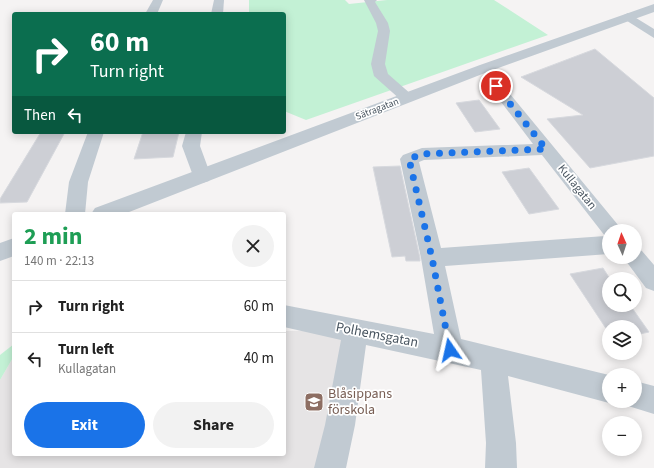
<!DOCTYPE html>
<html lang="en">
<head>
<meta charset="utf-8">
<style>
	:root { --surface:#fff; --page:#f2f2f2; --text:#222; --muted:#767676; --line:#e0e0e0; --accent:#1a73e8 }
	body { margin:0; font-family:"Source Sans 3",sans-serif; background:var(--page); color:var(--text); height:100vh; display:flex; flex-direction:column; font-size:15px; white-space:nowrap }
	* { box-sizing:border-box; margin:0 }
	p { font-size:13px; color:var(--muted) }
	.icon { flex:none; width:22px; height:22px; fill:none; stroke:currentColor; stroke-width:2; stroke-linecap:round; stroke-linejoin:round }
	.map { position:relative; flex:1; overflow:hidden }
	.sheet { position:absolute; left:12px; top:212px; width:274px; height:244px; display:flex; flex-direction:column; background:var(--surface); border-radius:4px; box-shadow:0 2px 10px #0003 }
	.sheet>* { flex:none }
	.hud { position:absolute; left:12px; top:12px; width:274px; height:122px; border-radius:4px; box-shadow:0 2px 10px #0003; background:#0b6e4f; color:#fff; overflow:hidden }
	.needle { width:26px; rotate:357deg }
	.fabs { position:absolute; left:602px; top:224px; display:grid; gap:8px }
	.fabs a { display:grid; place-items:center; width:40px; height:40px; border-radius:50%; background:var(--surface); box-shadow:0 2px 10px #0003; font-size:20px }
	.pin { position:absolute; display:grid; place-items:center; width:34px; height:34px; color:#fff; margin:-17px; border:2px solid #fff; border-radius:50%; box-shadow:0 1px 4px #0007 }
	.me { position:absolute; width:44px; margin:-22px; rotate:349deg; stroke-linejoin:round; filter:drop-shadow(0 0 3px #0008) }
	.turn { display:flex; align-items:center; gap:14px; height:84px; padding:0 12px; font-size:18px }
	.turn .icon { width:52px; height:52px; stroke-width:2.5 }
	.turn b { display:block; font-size:28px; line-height:34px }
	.then { display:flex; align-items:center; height:38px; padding:0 12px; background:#0003; gap:8px; font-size:15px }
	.round { display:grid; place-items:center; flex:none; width:42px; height:42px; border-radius:21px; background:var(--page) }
	.overview { display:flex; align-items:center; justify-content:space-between; height:68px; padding:0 12px }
	h1 { font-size:24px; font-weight:700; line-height:30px; color:#1e9e55 }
	.button { display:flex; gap:8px; margin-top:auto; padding:8px 12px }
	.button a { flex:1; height:46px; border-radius:24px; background:var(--accent); color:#fff; font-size:16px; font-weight:700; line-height:46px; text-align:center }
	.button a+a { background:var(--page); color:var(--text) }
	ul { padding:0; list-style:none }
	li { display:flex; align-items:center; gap:12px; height:52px; padding:0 12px; border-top:1px solid var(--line) }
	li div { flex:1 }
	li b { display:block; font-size:15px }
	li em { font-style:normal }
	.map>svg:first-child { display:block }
	.education { fill:#e6e4e5 }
	.green { fill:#c3f1d5 }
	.building { fill:#cdcfd5; stroke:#d7d9de }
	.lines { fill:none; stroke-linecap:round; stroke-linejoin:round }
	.minor { fill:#c1cad2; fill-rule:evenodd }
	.tertiary { fill:#c1cad2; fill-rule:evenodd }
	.route { stroke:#1a73e8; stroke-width:7; stroke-dasharray:0 12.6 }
	.labels { text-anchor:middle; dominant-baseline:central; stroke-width:3.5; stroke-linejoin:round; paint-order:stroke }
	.far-street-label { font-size:10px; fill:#4a5661; stroke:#fff }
	.street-label { font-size:12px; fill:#4a5661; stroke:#fff }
	.near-street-label { font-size:14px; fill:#4a5661; stroke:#fff }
	.near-education-label { font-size:14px; fill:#785e54; stroke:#fff; text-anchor:start }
</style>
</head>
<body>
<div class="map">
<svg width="654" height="468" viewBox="0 0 654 468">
	<rect width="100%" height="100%" fill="#f5f3f3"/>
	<path class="education" d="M355,330l-25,138h-330v-88l14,-24v98h270v-123z"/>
	<g class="green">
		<path d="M249,0h96l4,4 38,-4h107l54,35 -242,85 -22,-9v-97h-35z"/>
		<path d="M14,344v12l-14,24v-25z"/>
	</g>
	<g class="building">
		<path d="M595,49l59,49v58l-64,12 -43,-49 36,-4 -62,-38z"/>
		<path d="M479,100l21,29 -25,3 -19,-29z"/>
		<path d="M41,132h24l-38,70 -27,1v-4z"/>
		<path d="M143,132h36l-6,25 -39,2z"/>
		<path d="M400,166l20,92v3h-14l-1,-5 -13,1 -19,-90z"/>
		<path d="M529,168l30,41 -30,5 -27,-42z"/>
		<path d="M603,268l7,11h-1v26h21l19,27 -14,3v-8h-26v6l-39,-59z"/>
	</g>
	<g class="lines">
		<g class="minor">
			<path d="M153,0h10l-6,14h-12z"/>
			<path d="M214,0h10l-1,14h-12z"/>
			<path d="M364,0h13l-2,2 13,21 2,8 -5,33 3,10 24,21 3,3 -3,3h-10l-28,-25 -3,-12 7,-33 -2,-8z"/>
			<path d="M628,13l26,16v9l-30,-19 -2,-2 2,-2z"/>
			<path d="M496,82l5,1 122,148h-14v23l-164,12 16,73 148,36v26h4l-4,2 -101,-27 8,67 1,25h-32l1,-25 -5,-73 -115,-25 -11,80 -9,43h-32l11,-43 16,-85 -57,-13v-22l150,29 -13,-76 -21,-99 3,-4 19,-7 111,-4 -44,-58 2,-3zM542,155l63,81 -164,12 -22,-86 5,-2z"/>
			<path d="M88,132h16l-16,50 -3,32h-20l4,-32z"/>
			<path d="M186,132h16l-2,14 11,30 -2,5 -7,2 -7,-2 -13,-35z"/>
			<path d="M635,248l7,3 12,14v26l-8,-3 -23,-31h12z"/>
			<path d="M635,381l19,5v28l-29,-9 -1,-4h11z"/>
		</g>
		<g class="tertiary">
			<path d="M654,4v8l-164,59 -366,143h-33l4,-6 385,-143z"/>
			<path d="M14,238v18l-14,5v-18z"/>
		</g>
	</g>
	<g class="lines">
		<path class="route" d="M450,350l-18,-92 -23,-99 13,-5 124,-5 -50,-63"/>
	</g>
	<defs>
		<symbol id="school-square" viewBox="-11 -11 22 22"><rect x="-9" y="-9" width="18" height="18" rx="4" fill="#8d6e63" stroke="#fff"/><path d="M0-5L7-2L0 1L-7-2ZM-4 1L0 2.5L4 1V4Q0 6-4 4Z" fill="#fff"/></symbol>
	</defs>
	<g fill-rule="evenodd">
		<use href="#school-square" x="303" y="391" width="22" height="22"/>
	</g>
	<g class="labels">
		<g class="far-street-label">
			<text transform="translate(377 109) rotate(-21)">Sätragatan</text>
		</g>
		<g class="street-label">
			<text transform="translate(577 187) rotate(51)">Kullagatan</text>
		</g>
		<g class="near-street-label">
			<text transform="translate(377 335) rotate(11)">Polhemsgatan</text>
		</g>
		<g class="near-education-label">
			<text x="328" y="394">Blåsippans<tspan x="328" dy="16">förskola</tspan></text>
		</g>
	</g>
</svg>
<div class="fabs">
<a><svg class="needle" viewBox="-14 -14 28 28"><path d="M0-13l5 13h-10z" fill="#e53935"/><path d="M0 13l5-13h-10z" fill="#767676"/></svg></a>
<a><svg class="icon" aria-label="search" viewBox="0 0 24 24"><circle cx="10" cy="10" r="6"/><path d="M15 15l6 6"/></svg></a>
<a><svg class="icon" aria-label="layers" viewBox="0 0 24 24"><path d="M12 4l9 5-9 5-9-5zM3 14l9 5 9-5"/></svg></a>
<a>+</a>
<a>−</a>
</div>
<div class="pin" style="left:496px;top:86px;background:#d93025"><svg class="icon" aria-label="arrive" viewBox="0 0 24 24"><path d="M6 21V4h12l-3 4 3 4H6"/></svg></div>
<svg class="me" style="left:450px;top:350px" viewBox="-20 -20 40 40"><path d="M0-17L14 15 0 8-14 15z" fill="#1a73e8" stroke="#fff" stroke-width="4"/></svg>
<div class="hud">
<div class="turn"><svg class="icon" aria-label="right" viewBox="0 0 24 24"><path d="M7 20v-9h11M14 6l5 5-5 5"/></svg><div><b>60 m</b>Turn right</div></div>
<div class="then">Then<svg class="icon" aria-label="left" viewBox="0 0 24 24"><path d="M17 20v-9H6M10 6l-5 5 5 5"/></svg></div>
</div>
<section class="sheet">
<div class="overview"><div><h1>2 min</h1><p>140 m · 22:13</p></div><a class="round"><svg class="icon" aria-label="close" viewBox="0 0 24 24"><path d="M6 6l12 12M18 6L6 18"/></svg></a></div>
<ul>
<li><svg class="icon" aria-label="right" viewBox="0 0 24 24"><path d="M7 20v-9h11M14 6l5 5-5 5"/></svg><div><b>Turn right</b></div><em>60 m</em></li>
<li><svg class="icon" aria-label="left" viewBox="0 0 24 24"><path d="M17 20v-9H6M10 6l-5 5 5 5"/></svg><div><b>Turn left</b><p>Kullagatan</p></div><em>40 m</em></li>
</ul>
<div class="button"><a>Exit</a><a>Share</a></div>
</section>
</div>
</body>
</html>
